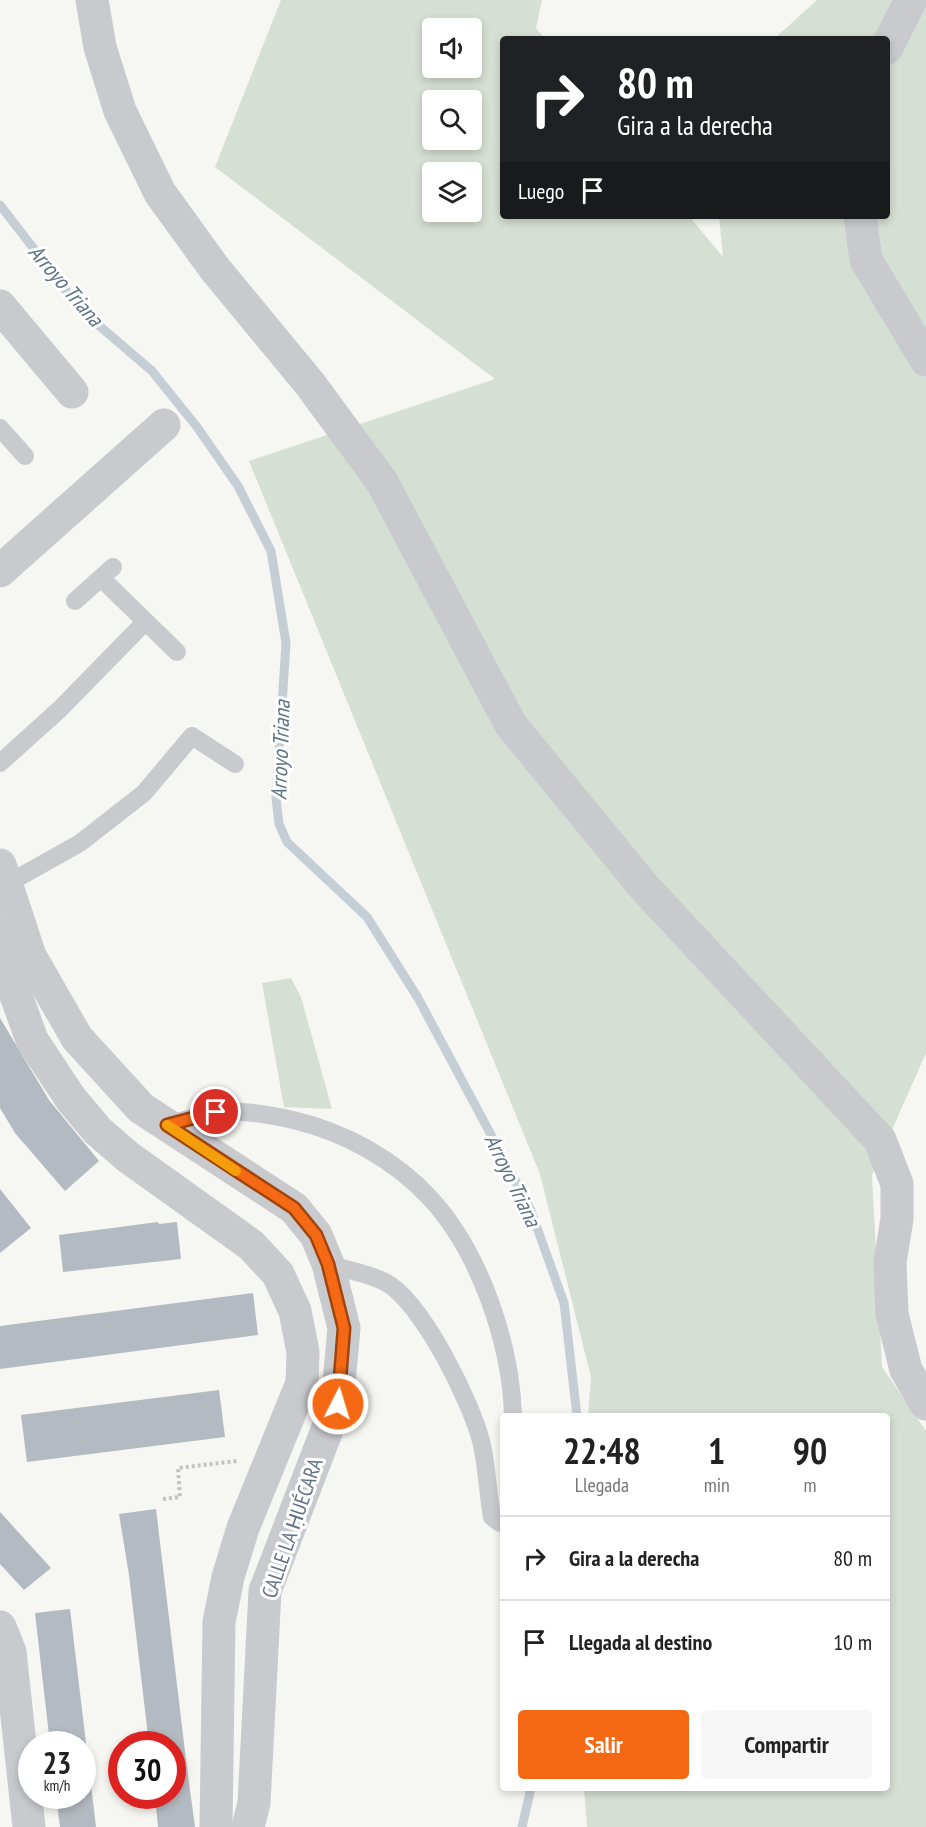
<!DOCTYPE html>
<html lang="es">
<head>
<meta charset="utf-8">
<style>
	:root { --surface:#fff; --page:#f6f6f6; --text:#222; --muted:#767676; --line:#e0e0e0; --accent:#f56914 }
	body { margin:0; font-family:"PT Sans Narrow",sans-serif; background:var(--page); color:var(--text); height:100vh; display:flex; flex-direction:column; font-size:22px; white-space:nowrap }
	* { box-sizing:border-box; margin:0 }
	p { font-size:20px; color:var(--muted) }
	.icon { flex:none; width:33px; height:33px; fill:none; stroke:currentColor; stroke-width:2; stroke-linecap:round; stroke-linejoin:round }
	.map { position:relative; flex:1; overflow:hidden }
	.side { position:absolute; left:500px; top:1413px; width:390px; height:378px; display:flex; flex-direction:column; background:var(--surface); border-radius:6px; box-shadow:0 3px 9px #0003 }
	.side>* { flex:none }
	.top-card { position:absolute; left:500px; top:36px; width:390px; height:183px; border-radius:6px; box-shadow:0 3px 9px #0003; background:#202124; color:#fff; overflow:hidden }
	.tools { position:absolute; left:422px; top:18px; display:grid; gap:12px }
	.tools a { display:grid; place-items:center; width:60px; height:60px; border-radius:6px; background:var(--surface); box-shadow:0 3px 9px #0003; font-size:30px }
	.speed { position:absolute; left:18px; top:1731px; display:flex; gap:12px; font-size:30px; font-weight:700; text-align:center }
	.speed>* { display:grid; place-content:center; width:78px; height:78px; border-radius:50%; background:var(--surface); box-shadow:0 3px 9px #0003; line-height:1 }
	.speed small { font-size:15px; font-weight:400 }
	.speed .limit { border:9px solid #d22; background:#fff; color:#111 }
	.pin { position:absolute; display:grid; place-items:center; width:51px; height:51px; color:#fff; margin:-26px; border:3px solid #fff; border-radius:50%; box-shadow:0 2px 6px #0007 }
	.me { position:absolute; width:66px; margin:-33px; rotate:5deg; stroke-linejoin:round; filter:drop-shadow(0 0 4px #0008) }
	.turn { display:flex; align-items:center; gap:21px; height:126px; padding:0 18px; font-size:27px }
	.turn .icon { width:78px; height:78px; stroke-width:2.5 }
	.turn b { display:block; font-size:42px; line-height:51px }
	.then { display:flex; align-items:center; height:57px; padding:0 18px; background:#0003; gap:12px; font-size:22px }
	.eta { display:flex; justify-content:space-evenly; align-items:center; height:102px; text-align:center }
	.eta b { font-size:36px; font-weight:700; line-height:42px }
	.cta { display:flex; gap:12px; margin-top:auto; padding:12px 18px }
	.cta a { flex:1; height:69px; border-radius:6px; background:var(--accent); color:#fff; font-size:24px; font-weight:700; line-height:69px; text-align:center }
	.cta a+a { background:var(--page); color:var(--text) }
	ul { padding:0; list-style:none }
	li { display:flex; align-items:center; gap:18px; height:84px; padding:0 18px; border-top:2px solid var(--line) }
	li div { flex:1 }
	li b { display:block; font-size:22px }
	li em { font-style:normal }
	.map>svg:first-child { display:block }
	.green { fill:#d6dfd3; fill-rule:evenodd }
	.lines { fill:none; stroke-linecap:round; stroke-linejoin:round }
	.stream { stroke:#c6ced5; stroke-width:9 }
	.building { fill:#b4bac1 }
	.path { stroke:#c0c2c4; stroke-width:4; stroke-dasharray:3 3; stroke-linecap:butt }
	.service { stroke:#c8cace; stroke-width:18 }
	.minor { stroke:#c8cace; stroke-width:33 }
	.route-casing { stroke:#9f440d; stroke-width:15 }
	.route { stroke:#f56914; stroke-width:10 }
	.slow { stroke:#f59e0b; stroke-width:10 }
	.labels { text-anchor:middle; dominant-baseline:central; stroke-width:6; stroke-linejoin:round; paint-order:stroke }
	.street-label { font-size:21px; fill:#627187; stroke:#fff }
	.water-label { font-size:22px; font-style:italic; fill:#5e7383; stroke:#fff }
</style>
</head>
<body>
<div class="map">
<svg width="926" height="1827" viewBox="0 0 926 1827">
	<rect width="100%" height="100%" fill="#f6f6f2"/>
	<g class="green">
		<path d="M281,0h261l-6,28 9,11h-43v177h187l34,41 -4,-41h167v-177h-112l43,-39h109v1053l-54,122 10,192 44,64v396h-339l-3,-39h302v-372h-298l3,-39 -51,-203 -291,-713 246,-82 -280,-212zM432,28h39v40h-39zM432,100h39v40h-39zM432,172h39v40h-39z"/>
		<path d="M291,978l10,19 31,112 -48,-2 -22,-124z"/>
	</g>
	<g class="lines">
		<g class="stream">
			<path d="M0,205l82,106 70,60 45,56 41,59 33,65 15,92 -10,155 3,26 8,18 80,75 51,81 112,210 34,95 13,113"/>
			<path d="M522,1827l9,-39"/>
		</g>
	</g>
	<g class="building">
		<path d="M0,1018l49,82 50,61 -34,30 -50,-58 -15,-25z"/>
		<path d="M0,1189l31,39 -31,25z"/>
		<path d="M158,1222l1,2 18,-2 4,37 -118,13 -4,-37z"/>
		<path d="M253,1293l5,42 -258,34v-43z"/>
		<path d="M219,1390l6,47 -198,25 -6,-47z"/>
		<path d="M156,1509l30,251 9,67h-37l-3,-31h17v-52h-23l-20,-169 -10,-61z"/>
		<path d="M0,1512l51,56 -27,22 -24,-26z"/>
		<path d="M70,1609l26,218h-36l-4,-31h26v-52h-32l-15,-131z"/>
	</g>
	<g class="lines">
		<path class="path" d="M163,1499l17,-2 -2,-29 59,-7"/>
		<g class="service">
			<path d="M0,428l25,28"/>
			<path d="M101,578l76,74"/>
			<path d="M75,601l38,-34"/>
			<path d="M0,763l60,-54 85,-87"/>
			<path d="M7,884l73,-41 64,-50 48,-57 43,28"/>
			<path d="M167,1125c16,-4 33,-11 49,-13 25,-2 52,2 77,8 51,12 101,39 137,78 50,54 81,146 83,218"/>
			<path d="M328,1264c18,6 40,9 57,18 37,19 88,123 97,163 5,23 6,49 10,72l8,6 2,-3"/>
		</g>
		<g class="minor">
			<path d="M92,0l8,47 20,64 40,82 55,76 95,115 72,98 129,243 134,163 235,252 17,44v35l-7,43 2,52 14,56 20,34"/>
			<path d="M886,49l25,-49"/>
			<path d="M860,216l6,44 60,100"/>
			<path d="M0,306l72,86"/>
			<path d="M0,571l164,-146"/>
			<path d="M0,865l30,91 47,82 64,70 153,100 22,27 12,29 16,64 -7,76 -72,187 -11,212 -6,24"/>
			<path d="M0,936l9,40 23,64 39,59 27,32 30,26 123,88 27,29 17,37 8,41 -1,31 -59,145 -15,49 -9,45 -3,205"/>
			<path d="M0,1627l10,25 19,175"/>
		</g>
	</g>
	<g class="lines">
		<defs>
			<path id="route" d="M216,1112l-49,13 127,83 22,27 12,29 16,64 -6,76"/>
		</defs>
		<use href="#route" class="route-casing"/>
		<use href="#route" class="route"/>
		<path class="slow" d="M167,1125l69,46"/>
	</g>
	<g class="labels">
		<g class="street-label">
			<text transform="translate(292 1528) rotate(-71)">CALLE LA ḤUÉCARA</text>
		</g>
		<g class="water-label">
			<text transform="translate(66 285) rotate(49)">Arroyo Triana</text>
			<text transform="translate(280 750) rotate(-88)">Arroyo Triana</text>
			<text transform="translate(513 1180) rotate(64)">Arroyo Triana</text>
		</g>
	</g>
</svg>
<div class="tools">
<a><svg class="icon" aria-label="sound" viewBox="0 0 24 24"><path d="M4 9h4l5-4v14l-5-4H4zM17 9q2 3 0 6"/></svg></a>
<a><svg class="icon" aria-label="search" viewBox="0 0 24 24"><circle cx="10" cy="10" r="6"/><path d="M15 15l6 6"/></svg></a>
<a><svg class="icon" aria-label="layers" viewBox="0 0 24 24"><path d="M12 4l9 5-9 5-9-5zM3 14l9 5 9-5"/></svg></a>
</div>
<div class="speed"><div>23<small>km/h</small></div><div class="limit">30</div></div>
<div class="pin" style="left:216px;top:1112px;background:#d93025"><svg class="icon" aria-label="arrive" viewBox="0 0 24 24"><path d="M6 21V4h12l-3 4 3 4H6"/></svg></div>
<svg class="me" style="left:338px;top:1404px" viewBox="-20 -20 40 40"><circle r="17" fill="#f56914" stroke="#fff" stroke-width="3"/><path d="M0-11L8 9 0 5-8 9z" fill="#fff"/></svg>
<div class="top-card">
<div class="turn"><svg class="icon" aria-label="right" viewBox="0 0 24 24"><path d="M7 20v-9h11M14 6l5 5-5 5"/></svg><div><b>80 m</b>Gira a la derecha</div></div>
<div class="then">Luego<svg class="icon" aria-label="arrive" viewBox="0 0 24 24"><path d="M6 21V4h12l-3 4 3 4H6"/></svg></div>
</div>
<section class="side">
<div class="eta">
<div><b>22:48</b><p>Llegada</p></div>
<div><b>1</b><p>min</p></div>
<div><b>90</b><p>m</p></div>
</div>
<ul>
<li><svg class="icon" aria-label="right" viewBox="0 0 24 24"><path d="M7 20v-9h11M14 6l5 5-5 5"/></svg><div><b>Gira a la derecha</b></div><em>80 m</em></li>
<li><svg class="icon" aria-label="arrive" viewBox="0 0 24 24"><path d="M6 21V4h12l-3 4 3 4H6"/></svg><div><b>Llegada al destino</b></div><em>10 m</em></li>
</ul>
<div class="cta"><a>Salir</a><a>Compartir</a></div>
</section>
</div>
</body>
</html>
